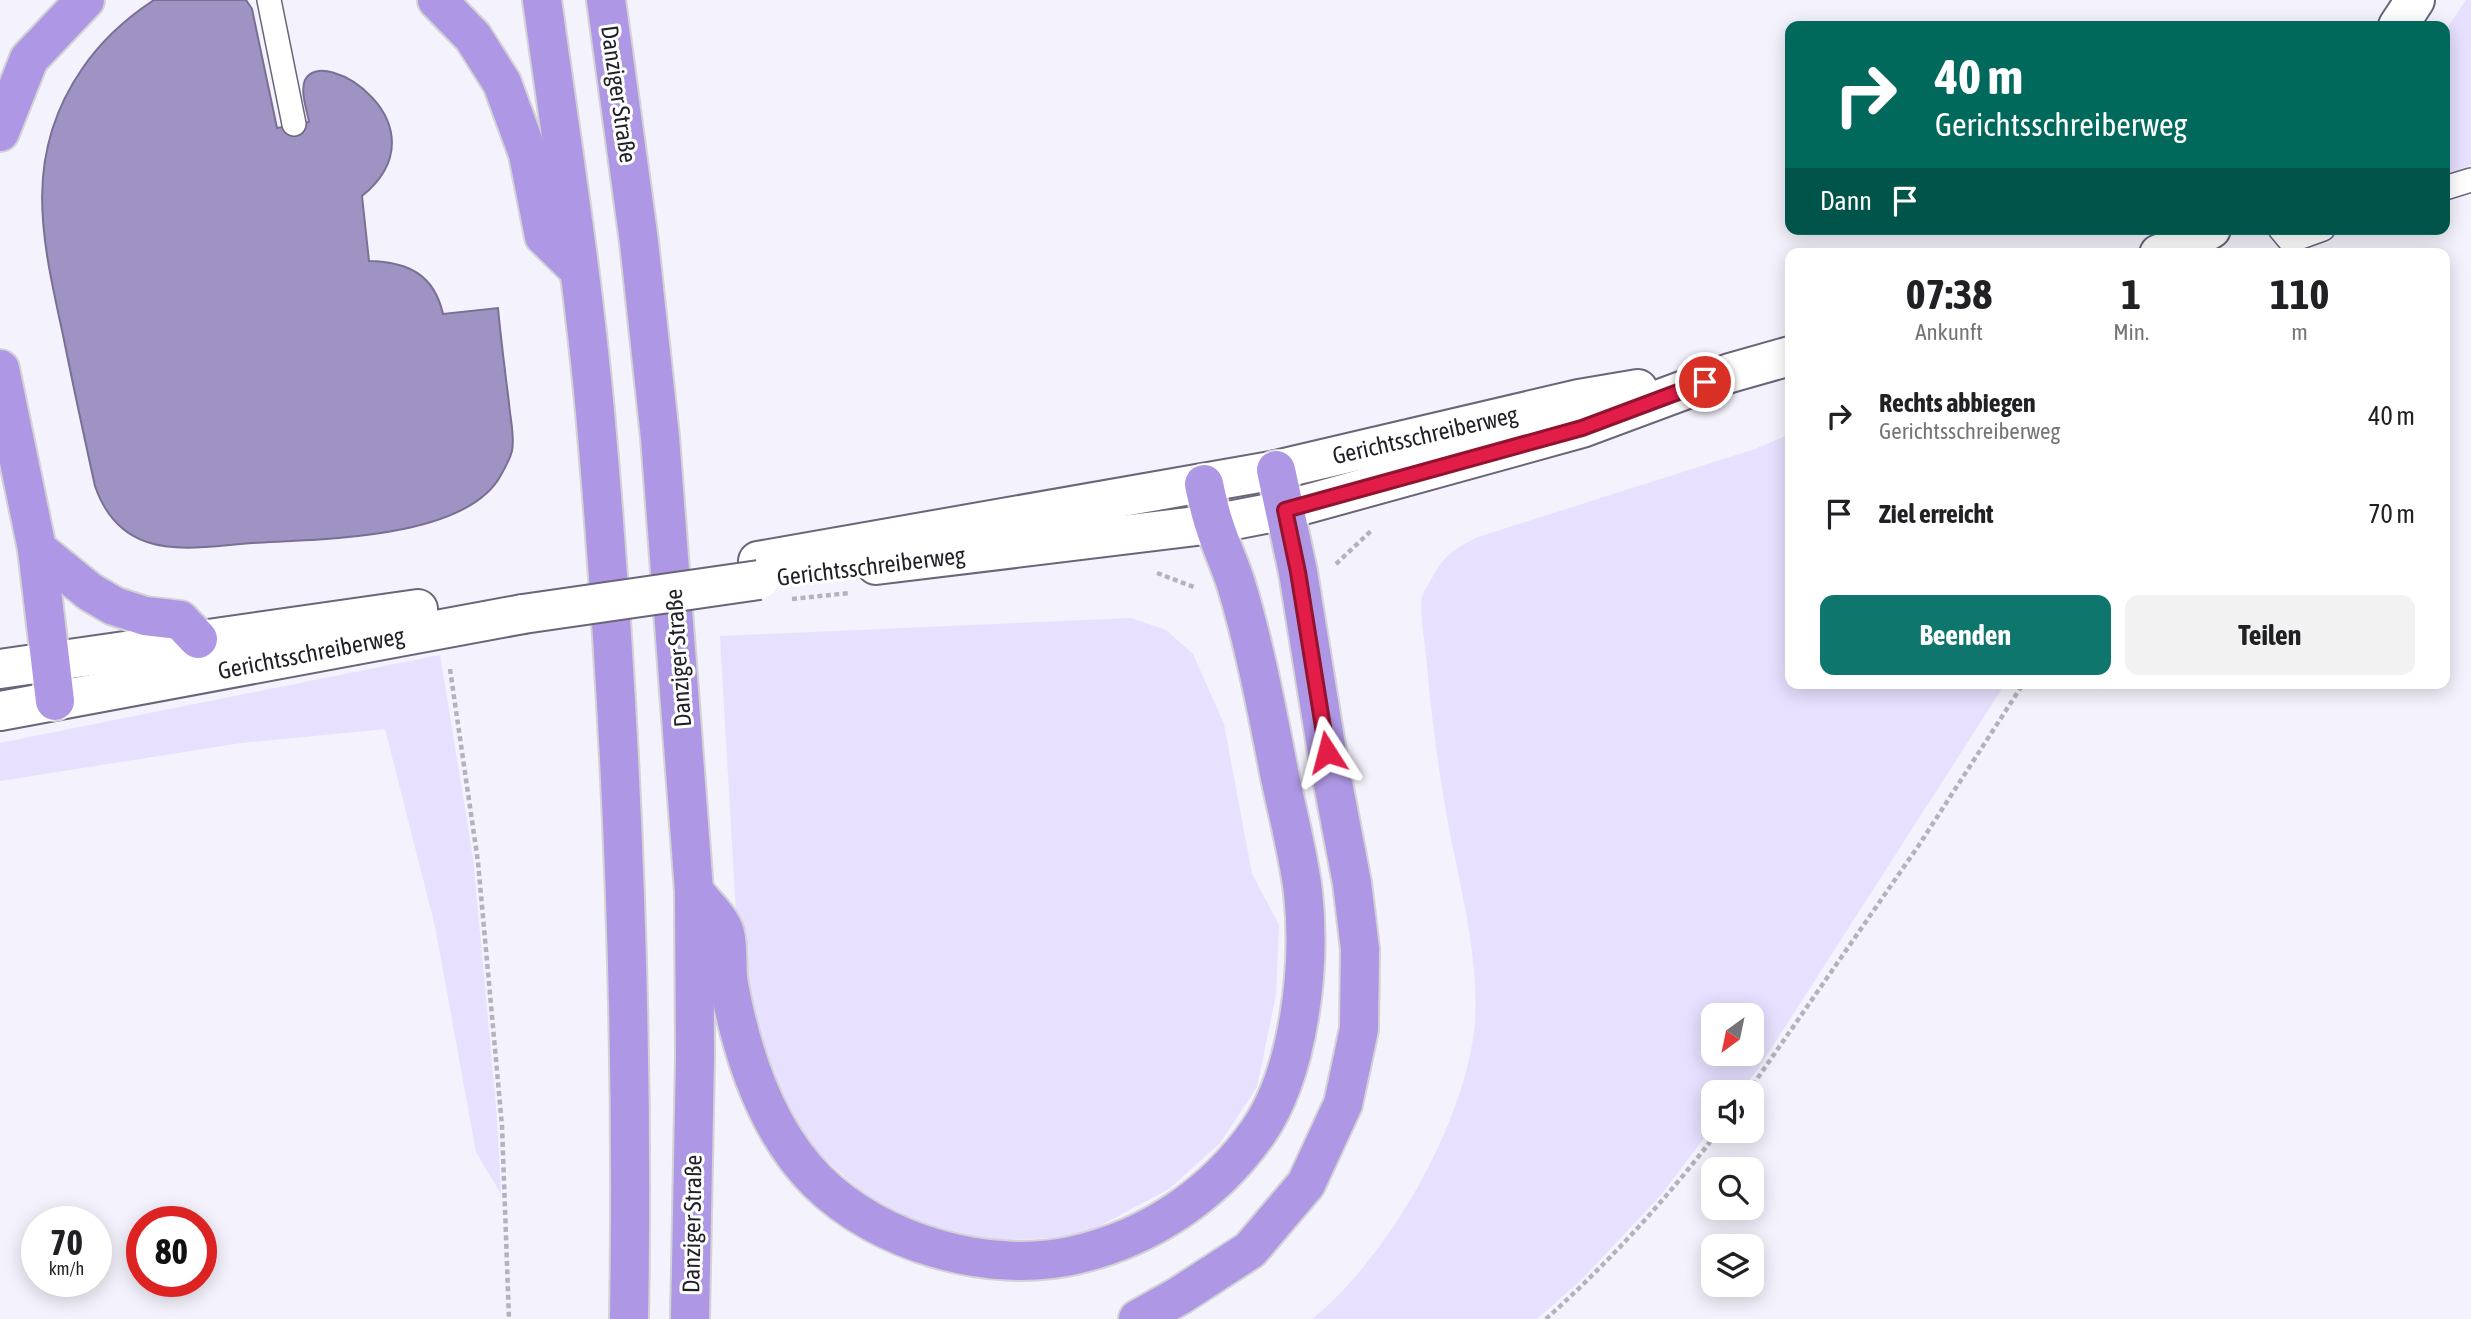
<!DOCTYPE html>
<html lang="de">
<head>
<meta charset="utf-8">
<style>
	:root { --surface:#fff; --page:#f2f2f2; --text:#202124; --muted:#757577; --accent:#0f766e }
	body { margin:0; font-family:"Asap Condensed",sans-serif; background:var(--page); color:var(--text); height:100vh; display:flex; flex-direction:column; font-size:26px; white-space:nowrap }
	* { box-sizing:border-box; margin:0 }
	p { font-size:23px; color:var(--muted) }
	.icon { flex:none; width:38px; height:38px; fill:none; stroke:currentColor; stroke-width:2; stroke-linecap:round; stroke-linejoin:round }
	.map { position:relative; flex:1; overflow:hidden }
	.side { position:absolute; left:1785px; top:248px; width:665px; height:441px; display:flex; flex-direction:column; background:var(--surface); border-radius:14px; box-shadow:0 4px 18px #0003 }
	.side>* { flex:none }
	.banner { position:absolute; left:1785px; top:21px; width:665px; height:214px; border-radius:14px; box-shadow:0 4px 18px #0003; background:#00695c; color:#fff; overflow:hidden }
	.needle { width:46px; rotate:213deg }
	.controls { position:absolute; left:1701px; top:1003px; display:grid; gap:14px }
	.controls a { display:grid; place-items:center; width:63px; height:63px; border-radius:14px; background:var(--surface); box-shadow:0 4px 18px #0003; font-size:35px }
	.speed { position:absolute; left:21px; top:1206px; display:flex; gap:14px; font-size:35px; font-weight:700; text-align:center }
	.speed>* { display:grid; place-content:center; width:91px; height:91px; border-radius:50%; background:var(--surface); box-shadow:0 4px 18px #0003; line-height:1 }
	.speed small { font-size:18px; font-weight:400 }
	.speed .limit { border:10px solid #d22; background:#fff; color:#111 }
	.pin { position:absolute; display:grid; place-items:center; width:60px; height:60px; color:#fff; margin:-30px; border:4px solid #fff; border-radius:50%; box-shadow:0 2px 7px #0007 }
	.me { position:absolute; width:77px; margin:-38px; rotate:351deg; stroke-linejoin:round; filter:drop-shadow(0 0 5px #0008) }
	.turn { display:flex; align-items:center; gap:24px; height:147px; padding:0 35px; font-size:32px }
	.turn .icon { width:91px; height:91px; stroke-width:2.5 }
	.turn b { display:block; font-size:49px; line-height:60px }
	.then { display:flex; align-items:center; height:66px; padding:0 35px; background:#0003; gap:14px; font-size:26px }
	.eta { display:flex; justify-content:space-evenly; align-items:center; height:119px; text-align:center }
	.eta b { font-size:42px; font-weight:700; line-height:49px }
	.primary-button { display:flex; gap:14px; margin-top:auto; padding:14px 35px }
	.primary-button a { flex:1; height:80px; border-radius:14px; background:var(--accent); color:#fff; font-size:28px; font-weight:700; line-height:80px; text-align:center }
	.primary-button a+a { background:var(--page); color:var(--text) }
	ul { padding:0; list-style:none }
	li { display:flex; align-items:center; gap:21px; height:98px; padding:0 35px }
	li div { flex:1 }
	li b { display:block; font-size:26px }
	li em { font-style:normal }
	.map>svg:first-child { display:block }
	.green { fill:#e7e0fe; fill-rule:evenodd }
	.water { fill:#9f93c3; stroke:#797094; stroke-width:2 }
	.lines { fill:none; stroke-linecap:round; stroke-linejoin:round }
	.service-casing { stroke:#6a6579; stroke-width:26 }
	.tertiary-casing { stroke:#6a6579; stroke-width:42 }
	.secondary-casing { stroke:#6a6579; stroke-width:42 }
	.trunk-casing { stroke:#d3d2d4; stroke-width:42 }
	.path { stroke:#b4b2bc; stroke-width:4.5; stroke-dasharray:5 3.5; stroke-linecap:butt }
	.service { stroke:#fff; stroke-width:23 }
	.tertiary { stroke:#fff; stroke-width:38 }
	.secondary { stroke:#fff; stroke-width:38 }
	.trunk { stroke:#ae97e4; stroke-width:38 }
	.secondary-bridge-casing { stroke:#6a6579; stroke-width:42; stroke-linecap:butt }
	.secondary-bridge { stroke:#fff; stroke-width:38 }
	.route-casing { stroke:#92132f; stroke-width:18 }
	.route { stroke:#e11d48; stroke-width:12 }
	.labels { text-anchor:middle; dominant-baseline:central; stroke-width:6; stroke-linejoin:round; paint-order:stroke }
	.street-label { font-size:24px; fill:#211f27; stroke:#fff }
</style>
</head>
<body>
<div class="map">
<svg width="2471" height="1319" viewBox="0 0 2471 1319">
	<rect width="100%" height="100%" fill="#f4f2fc"/>
	<g class="green">
		<path d="M2466,0h5v165l-26,10v-144z"/>
		<path d="M1790,434v250h215l-247,385 -18,23h-27v34l-52,69 -80,85 -44,39h-225c77,-62 154,-197 163,-296 4,-60 -12,-126 -24,-184 -11,-58 -19,-115 -24,-174 -1,-15 -8,-56 -5,-68 2,-7 7,-13 10,-19 14,-25 21,-28 46,-41l277,-88zM1713,1015h39v39h-39z"/>
		<path d="M1131,618l35,12 27,24 31,70 28,150 27,51 -3,70 -19,92 -37,56 -51,46 -88,47 -87,5 -73,-18 -57,-29 -50,-45 -37,-59 -25,-82 -16,-94 -16,-278z"/>
		<path d="M440,655l33,203 24,260 4,76 -25,-42 -41,-226 -50,-197 -144,14 -241,38v-38z"/>
	</g>
	<path class="water" d="M154,0h92l6,9 25,119 32,-6c-2,-12 -9,-30 -4,-42 18,-37 143,46 57,116l7,65c39,1 65,13 74,53l55,-6c3,32 7,63 11,95 1,15 6,33 3,48 -2,8 -7,17 -11,24 -35,65 -183,64 -248,68 -33,2 -74,10 -106,-1 -27,-9 -43,-30 -52,-56 -11,-50 -22,-101 -32,-151 -21,-96 -41,-179 19,-266 19,-28 43,-50 72,-69z"/>
	<g class="lines">
		<defs>
			<g id="service">
				<path d="M269,0l25,124"/>
				<path d="M2445,188l26,-8"/>
				<path d="M2280,229l10,12 33,-12"/>
			</g>
			<g id="tertiary">
				<path d="M2398,26l17,-26"/>
				<path d="M2159,254l20,-7 32,-18"/>
				<path d="M1276,470l303,-71 59,-10"/>
				<path d="M1213,524l72,-14 297,-82 148,-55 60,-17"/>
			</g>
			<g id="secondary">
				<path d="M758,561l518,-91"/>
				<path d="M876,565l337,-41"/>
				<path d="M0,669l418,-60"/>
				<path d="M0,711l523,-97"/>
			</g>
			<g id="trunk">
				<path d="M437,0l36,37 29,46 26,71 16,82 35,34"/>
				<path d="M542,0c20,145 43,290 55,435 25,294 37,589 32,884"/>
				<path d="M606,0l33,242 21,195 34,454 1,166 -5,262"/>
				<path d="M0,132l29,-73 56,-59"/>
				<path d="M0,369l37,180 18,152"/>
				<path d="M37,549l53,43 24,14 31,10 35,4 18,19"/>
				<path d="M694,891c9,12 27,28 31,42 4,16 1,35 4,52 13,70 37,145 88,196 62,62 173,94 258,74 74,-17 139,-60 183,-123 42,-61 53,-167 45,-240 -5,-41 -17,-84 -25,-125 -12,-61 -24,-124 -42,-183 -6,-19 -15,-38 -21,-57 -5,-14 -8,-29 -11,-43"/>
				<path d="M1138,1319l41,-23 71,-46 56,-66 37,-80 16,-75 1,-80 -8,-66 -25,-131 -29,-180 -22,-102"/>
			</g>
		</defs>
		<use href="#service" class="service-casing"/>
		<use href="#tertiary" class="tertiary-casing"/>
		<use href="#secondary" class="secondary-casing"/>
		<use href="#trunk" class="trunk-casing"/>
		<g class="path">
			<path d="M1336,564l37,-35"/>
			<path d="M1157,573l37,14"/>
			<path d="M792,599l58,-6"/>
			<path d="M450,669l28,193 24,264 7,193"/>
			<path d="M1748,1092l171,-247 104,-161"/>
			<path d="M1546,1319c63,-57 121,-120 173,-189"/>
		</g>
		<use href="#service" class="service"/>
		<use href="#tertiary" class="tertiary"/>
		<use href="#secondary" class="secondary"/>
		<use href="#trunk" class="trunk"/>
		<defs>
			<path id="secondary-bridge" d="M523,614l236,-34"/>
		</defs>
		<use href="#secondary-bridge" class="secondary-bridge-casing"/>
		<use href="#secondary-bridge" class="secondary-bridge"/>
	</g>
	<g class="lines">
		<defs>
			<path id="route" d="M1327,752l-29,-180 -13,-62 297,-82 123,-46"/>
		</defs>
		<use href="#route" class="route-casing"/>
		<use href="#route" class="route"/>
	</g>
	<g class="labels">
		<g class="street-label">
			<text transform="translate(619 94) rotate(82)">Danziger Straße</text>
			<text transform="translate(1425 435) rotate(-13)">Gerichtsschreiberweg</text>
			<text transform="translate(871 566) rotate(-7)">Gerichtsschreiberweg</text>
			<text transform="translate(311 653) rotate(-11)">Gerichtsschreiberweg</text>
			<text transform="translate(678 658) rotate(-94)">Danziger Straße</text>
			<text transform="translate(692 1224) rotate(-89)">Danziger Straße</text>
		</g>
	</g>
</svg>
<div class="controls">
<a><svg class="needle" viewBox="-14 -14 28 28"><path d="M0-13l5 13h-10z" fill="#e53935"/><path d="M0 13l5-13h-10z" fill="#757577"/></svg></a>
<a><svg class="icon" aria-label="sound" viewBox="0 0 24 24"><path d="M4 9h4l5-4v14l-5-4H4zM17 9q2 3 0 6"/></svg></a>
<a><svg class="icon" aria-label="search" viewBox="0 0 24 24"><circle cx="10" cy="10" r="6"/><path d="M15 15l6 6"/></svg></a>
<a><svg class="icon" aria-label="layers" viewBox="0 0 24 24"><path d="M12 4l9 5-9 5-9-5zM3 14l9 5 9-5"/></svg></a>
</div>
<div class="speed"><div>70<small>km/h</small></div><div class="limit">80</div></div>
<div class="pin" style="left:1705px;top:382px;background:#d93025"><svg class="icon" aria-label="arrive" viewBox="0 0 24 24"><path d="M6 21V4h12l-3 4 3 4H6"/></svg></div>
<svg class="me" style="left:1327px;top:752px" viewBox="-20 -20 40 40"><path d="M0-17L14 15 0 8-14 15z" fill="#e11d48" stroke="#fff" stroke-width="4"/></svg>
<div class="banner">
<div class="turn"><svg class="icon" aria-label="right" viewBox="0 0 24 24"><path d="M7 20v-9h11M14 6l5 5-5 5"/></svg><div><b>40 m</b>Gerichtsschreiberweg</div></div>
<div class="then">Dann<svg class="icon" aria-label="arrive" viewBox="0 0 24 24"><path d="M6 21V4h12l-3 4 3 4H6"/></svg></div>
</div>
<section class="side">
<div class="eta">
<div><b>07:38</b><p>Ankunft</p></div>
<div><b>1</b><p>Min.</p></div>
<div><b>110</b><p>m</p></div>
</div>
<ul>
<li><svg class="icon" aria-label="right" viewBox="0 0 24 24"><path d="M7 20v-9h11M14 6l5 5-5 5"/></svg><div><b>Rechts abbiegen</b><p>Gerichtsschreiberweg</p></div><em>40 m</em></li>
<li><svg class="icon" aria-label="arrive" viewBox="0 0 24 24"><path d="M6 21V4h12l-3 4 3 4H6"/></svg><div><b>Ziel erreicht</b></div><em>70 m</em></li>
</ul>
<div class="primary-button"><a>Beenden</a><a>Teilen</a></div>
</section>
</div>
</body>
</html>
